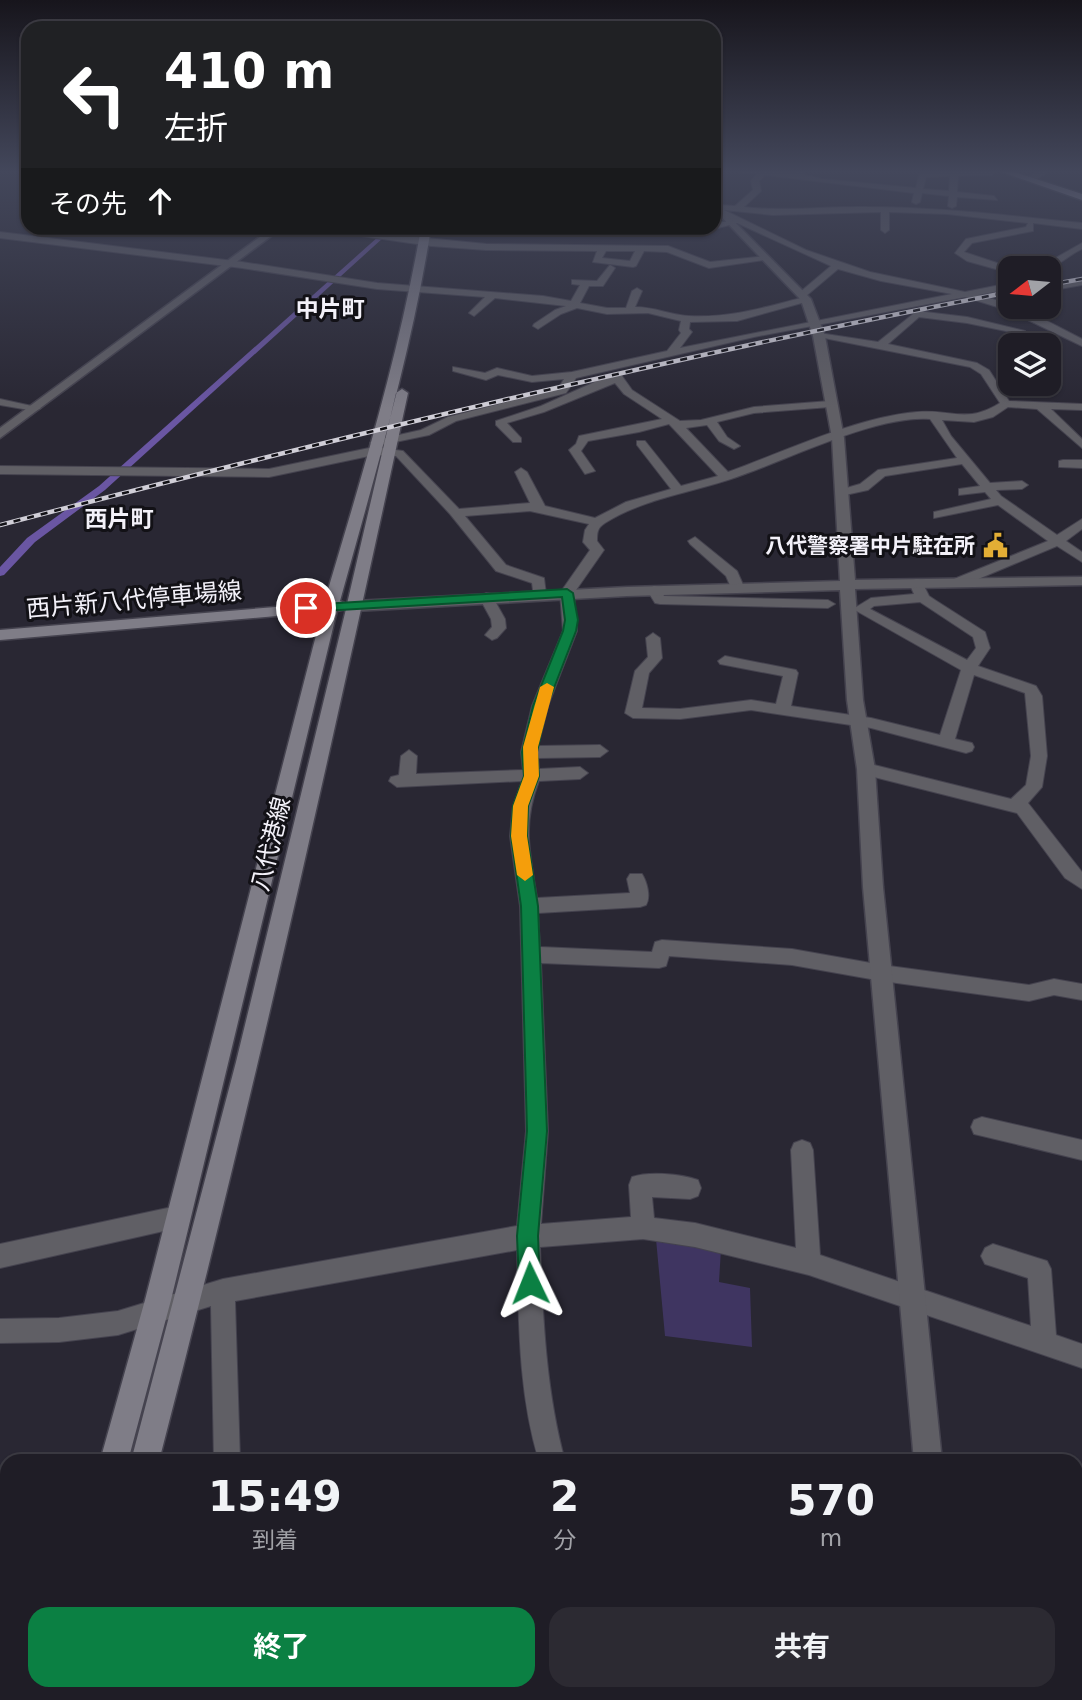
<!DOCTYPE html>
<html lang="ja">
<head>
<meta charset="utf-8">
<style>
	:root { --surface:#1f1d26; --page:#2c2a32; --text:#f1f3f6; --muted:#a1a2a7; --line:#3c3b43; --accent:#0b8043 }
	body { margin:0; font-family:"DejaVu Sans","Noto Sans JP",sans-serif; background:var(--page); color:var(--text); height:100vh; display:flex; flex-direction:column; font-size:26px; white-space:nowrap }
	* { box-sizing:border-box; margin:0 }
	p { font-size:23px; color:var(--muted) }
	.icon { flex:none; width:38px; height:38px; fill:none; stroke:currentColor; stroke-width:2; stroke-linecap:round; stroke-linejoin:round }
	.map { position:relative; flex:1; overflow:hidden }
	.panel { position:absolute; left:0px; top:1454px; width:1083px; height:247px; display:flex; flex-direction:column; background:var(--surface); border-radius:21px 21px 0 0; box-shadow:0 2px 5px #0004,0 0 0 2px var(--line) }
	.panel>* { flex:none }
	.guide { position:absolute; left:21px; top:21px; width:700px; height:214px; border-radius:21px; box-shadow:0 2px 5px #0004,0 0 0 2px var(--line); background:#202124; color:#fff; overflow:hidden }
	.needle { width:46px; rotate:254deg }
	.fabs { position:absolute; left:998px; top:256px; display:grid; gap:14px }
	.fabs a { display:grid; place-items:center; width:63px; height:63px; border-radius:14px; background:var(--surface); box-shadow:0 2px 5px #0004,0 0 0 2px var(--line); font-size:35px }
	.pin { position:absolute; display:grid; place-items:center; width:60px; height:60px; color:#fff; margin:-30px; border:4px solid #fff; border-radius:50%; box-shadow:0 2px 7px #0007 }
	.me { position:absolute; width:77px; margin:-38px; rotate:358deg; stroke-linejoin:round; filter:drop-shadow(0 0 5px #0008) }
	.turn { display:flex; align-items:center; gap:24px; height:147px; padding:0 28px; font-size:32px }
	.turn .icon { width:91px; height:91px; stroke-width:2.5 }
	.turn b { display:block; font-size:49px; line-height:60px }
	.then { display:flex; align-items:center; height:66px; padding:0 28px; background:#0003; gap:14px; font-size:26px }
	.eta { display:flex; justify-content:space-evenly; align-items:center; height:119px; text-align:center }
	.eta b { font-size:42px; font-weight:700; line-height:49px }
	.action { display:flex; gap:14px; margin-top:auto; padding:14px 28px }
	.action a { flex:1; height:80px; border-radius:21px; background:var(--accent); color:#fff; font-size:28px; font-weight:700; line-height:80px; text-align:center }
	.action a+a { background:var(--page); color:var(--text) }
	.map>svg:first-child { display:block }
	.green { fill:#3f3561 }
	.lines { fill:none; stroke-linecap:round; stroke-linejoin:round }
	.canal { fill:#6a56a3; fill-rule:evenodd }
	.minor-casing { stroke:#45434f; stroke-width:2 }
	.tertiary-casing { stroke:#45434f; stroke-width:3 }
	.secondary-casing { stroke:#45434f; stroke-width:3 }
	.trunk-casing { stroke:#45434f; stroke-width:3 }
	.minor { fill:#605f65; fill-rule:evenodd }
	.tertiary { fill:#605f65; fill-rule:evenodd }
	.secondary { fill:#7f7d87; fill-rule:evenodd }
	.trunk { fill:#a09eac; fill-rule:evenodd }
	.rail-casing { stroke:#d0ced7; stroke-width:4.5 }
	.rail { stroke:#121116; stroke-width:2.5; stroke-dasharray:7; stroke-linecap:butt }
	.route { fill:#0b8043; stroke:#07532c; stroke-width:2 }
	.slow { fill:#f59e0b }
	.labels { text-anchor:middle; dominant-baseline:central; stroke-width:6; stroke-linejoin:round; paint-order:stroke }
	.far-poi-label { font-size:21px; font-weight:bold; fill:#f3f1f9; stroke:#121116; text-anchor:end }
	.far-quarter-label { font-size:23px; font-weight:bold; fill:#f3f1f9; stroke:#121116 }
	.street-label { font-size:24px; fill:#f3f1f9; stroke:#121116 }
</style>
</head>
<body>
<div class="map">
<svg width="1082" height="1700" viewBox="0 0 1082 1700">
	<rect width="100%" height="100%" fill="#292733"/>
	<path class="green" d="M656,1239l65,10 -2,33 31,6 2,59 -87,-11z"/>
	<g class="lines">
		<path class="canal" d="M388,228h6l-289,262 -70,52 -31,33 -4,1v-9l27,-29 72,-52z"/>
		<defs>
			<g id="minor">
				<path d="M723,170l72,3 11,-3 -4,4 20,5 94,9 3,-13 4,-2 72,-2 -3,4 -34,1 -1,16 37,4 3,4 -40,-3 -1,9 -4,2 -4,-2 1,-10 -27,-3 -2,9 -4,2 -4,-2 2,-9 -149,-18 -6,6 2,10 -17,16c41,5 82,-1 123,0 72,0 144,9 215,16v6l-49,-6v8l-61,12 -8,9 48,16 -2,5 -43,-12 -12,-8 11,-14 60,-12 2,-4 -81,-9 -58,-2v18l-4,3 -4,-3v-18l-108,3 -49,-5 82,40 64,22 95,20 45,-9v6l-32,6c37,9 70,26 104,44v7l-75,-36 -42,-13 -211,40 -178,41 -10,15 -110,28 -27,14 -53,11 -6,-3 2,-2 49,-11 27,-13 110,-28 6,-10 -32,3 -34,-7 -12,5 -33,-9v-4l32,6 12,-5 35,8 40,-4 95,-21 14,-18 -2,-3 2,-9 -33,-8 -41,1 -30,-6 -16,6 -23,15 -5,-3 1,-2 21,-14 11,-4 -71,-8 -21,18 -5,-3 16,-16 -108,-8 -135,-21 -242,-30v-6l242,30 135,21 166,13 28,5 9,-16 -8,-1v-4l25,1 13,-16 5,3 -12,18h-14l-9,17 27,5h19l6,-17 5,-3 5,3 -7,16c19,0 36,8 54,9 41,2 73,-8 112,-18l-2,-5 32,-27 -94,-43 -23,6 -3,-1h3v-5l18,-2 -13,-7 2,-4 -6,-3 4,-2 16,1 18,-16 -2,-9 6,-7zM950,176l-1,15 -26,-2 3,-12zM838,269l43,12 71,13 -272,54 12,-16 -3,-3 1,-7 47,-1 72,-20 2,-2 -5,-3z"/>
				<path d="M1041,170h10l-16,10h-6v-4z"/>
				<path d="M306,228h21l159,16 182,2 42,16 57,-6 4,3 -62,9 -42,-16 -23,-1 -8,15 -3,1 -40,-5 4,-11 -111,-1 -55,-4zM606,251h29l-5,10 -28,-3z"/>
				<path d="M693,228h12l-4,3z"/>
				<path d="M1082,243v6c-19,9 -22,19 -44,19z"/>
				<path d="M1082,279v6l-34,6v-6z"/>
				<path d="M917,311l50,6 58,14 -5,3 -53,-11 -48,-6 -31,27 89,19 12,7 20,31 73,3v6l-31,-1 31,30v9l-45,-39 -29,-2 -15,10 -19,5 -32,-2 9,16 39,47 32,-2 6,4 -6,4 -26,1 5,6 56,39 25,-16v10l-16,12 16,11v10l-25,-16 -93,39h-10v-6l94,-38 -50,-36 -64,13v-6l57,-13 -6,-7 -26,3v-6l21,-3 -18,-22 -77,12 -17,14 -32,7v-6l24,-7 18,-14 79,-12 -27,-39c-55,-4 -144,42 -199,60 -42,14 -88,20 -126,44 -8,5 -8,10 -8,18l7,9 -30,43 3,38 -29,75 -10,40 62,-1 8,6 -8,6 -62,1 1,11 41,-2 8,6 -8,6 -41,2c-17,44 -9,72 -2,117l93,-5 -3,-14 3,-5h12c5,8 9,23 4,31l-6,2 -102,6 2,34 112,5 3,-10 7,-2 130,9 90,16 147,20 25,-6 28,5v16l-28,-5 -25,6 -147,-20 -90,-16 -123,-9 -3,10 -7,2 -118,-5 7,168 -7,93 90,-7 -2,-32 3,-8c17,-6 49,-3 66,3l3,8 -3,8 -8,3 -38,-2 2,21 41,5 101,25 -5,-98 3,-7 8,-3 8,3 3,7 7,105 211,71 -3,-48 -43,-14 -4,-8 4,-8 8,-4 54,17 4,8 5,66 26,9v24l-273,-93 -114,-28 -52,-8 -103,8c3,73 6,144 25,214h-26c-21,-69 -20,-140 -22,-211l-282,51 5,160h-26l-3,-155 -93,29 -59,7 -59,1v-24l59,-1 59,-7 105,-32 294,-53 9,-95 -6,-225 -10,-70 3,-30 9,-25 -125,6 -8,-6 2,-4 8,-2 2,-19 8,-6 8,6 -1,18 107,-4 -2,-18 11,-46 31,-75 -3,-38 30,-43 -7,-8 2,-12 4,-6 -59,-13 -65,5 41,49 38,13 2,16 -7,4 -5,-1 -2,-14 -36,-12 -46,-57 -54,-58 -22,-1 -105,22 -269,-3v-8l269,3 105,-22 29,4 56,58 71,-6 -15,-31 6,-4 6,4 18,34 50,12 31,-16 45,-13 -34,-44v-4h8l36,45 37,-10 -49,-52 -30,8 -51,9 -7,10 14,20 -10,3 -16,-24 7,-6 3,-8 83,-17 -38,-25 -9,-11 -71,29 -37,11 14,15v4h-8l-17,-17v-4l45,-15 74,-33 7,3 10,14 48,31 21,-1 53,-13 76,-6 6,3 -6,3 -76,6 -37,9 10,15 13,9 -6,3 -15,-8 -12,-16 -21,3 42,44c58,-21 129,-55 189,-60 35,-3 50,12 83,-9l-19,-29 -11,-7 -156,-31 5,-3 59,9z"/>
				<path d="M0,399l41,9 -6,3 -35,-6z"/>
				<path d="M1063,460h19v8l-23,-1v-6z"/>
				<path d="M695,537l42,34 7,16 -2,3h-10l-6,-14 -36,-32 -2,-3z"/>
				<path d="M916,579l5,1 8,16 6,4 50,32 5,16 -12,18 58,20 6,10 5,60 -5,31 -14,16 54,69v17l-17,-11 -48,-65 -151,-38 -8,-6 8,-6 145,36 15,-14 5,-29 -6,-63 -51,-18 -19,64 17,4 2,4 -2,4 -6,2 -95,-25 -120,-18 -71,9 -47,-1 -8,-5 10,-42 13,-14 -2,-19 7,-5 7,5 2,20 -13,15 -7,35 38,1 71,-9 25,4 7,-28 -63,-12 -2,-3 7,-5 71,14 2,3 -7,33 80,12 69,17 21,-65 -108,-61 18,-11 43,-4 -5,-11zM920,602l53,35 3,11 -9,12 -97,-51 4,-3z"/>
				<path d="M654,586l5,1 5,9 164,4 7,4 -7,4 -168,-4 -5,-1 -8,-13z"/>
				<path d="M486,593l5,1 14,25 1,9 -9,10 -5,2 -7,-5 7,-8 -1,-8 -12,-22z"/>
				<path d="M982,1117l100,23v20l-108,-26 -3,-7 3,-7z"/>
				<path d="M177,1206l8,3 3,8 -3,8 -8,3 -177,40v-24z"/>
				<path d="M7,1690v4h28l-2,6h-30z"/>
				<path d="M99,1694h30l-1,6h-30z"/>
				<rect x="252" y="1694" width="30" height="6"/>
				<path d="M603,1694h30l2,6h-30z"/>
			</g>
			<g id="tertiary">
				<path d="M714,201l97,98 14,37 19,102 11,142 227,-3v8l-227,4 8,111 12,69 8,118 59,574h-28l-51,-574 -6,-118 -10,-69 -7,-110 -213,6 -272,15 -8,-5 8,-5 272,-14 213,-6 -8,-143 -19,-102 -12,-36 -87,-91z"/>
				<path d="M272,228h10l-282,210v-10z"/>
				<path d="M943,1694h32l2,6h-32z"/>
			</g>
			<g id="secondary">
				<path d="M421,228h10c-20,127 -57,250 -91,373l7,3 49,-211 6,-4 6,4c-77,358 -157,714 -249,1068h-28l105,-399 110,-453 -9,2 -166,689 -43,161h-28l45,-161 177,-688 -322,28v-10l324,-27c37,-124 75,-248 97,-375z"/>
				<path d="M37,1694h65l-2,6h-64z"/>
			</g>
			<path id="trunk" d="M996,170h12l74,24v6z"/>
		</defs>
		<use href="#minor" class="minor-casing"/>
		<use href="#tertiary" class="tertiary-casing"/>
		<use href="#secondary" class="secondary-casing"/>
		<use href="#trunk" class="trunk-casing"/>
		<use href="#minor" class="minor"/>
		<use href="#tertiary" class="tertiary"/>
		<use href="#secondary" class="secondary"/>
		<use href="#trunk" class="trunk"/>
		<defs>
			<g id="rail">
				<path d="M1048,285l34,-6"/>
				<path d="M0,525c335,-87 670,-168 1010,-233"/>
			</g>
		</defs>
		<use href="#rail" class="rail-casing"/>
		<use href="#rail" class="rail"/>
	</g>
	<linearGradient id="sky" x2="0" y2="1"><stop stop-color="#17151c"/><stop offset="0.42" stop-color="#43475b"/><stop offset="1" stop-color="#43475b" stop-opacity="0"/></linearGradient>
	<rect width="1082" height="408" fill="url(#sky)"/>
	<path class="route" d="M567,589l6,4 5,27 -2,11 -29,75 -10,46 2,24 -11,30 -1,30 11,70 9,225 -9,105 2,47 -3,8 -7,3 -8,-3 -3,-8 -2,-47 10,-105 -6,-225 -10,-70 2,-30 11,-30 -2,-24 11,-46 30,-75 2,-11 -3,-23 -256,15 -7,-4 7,-3z"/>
	<path class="slow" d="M547,683l7,4 -16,60 1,29 -11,30 -1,30 6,39 -8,6 -8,-6 -6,-39 2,-30 11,-30 -1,-29 17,-60z"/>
	<defs>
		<symbol id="civic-bare" viewBox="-9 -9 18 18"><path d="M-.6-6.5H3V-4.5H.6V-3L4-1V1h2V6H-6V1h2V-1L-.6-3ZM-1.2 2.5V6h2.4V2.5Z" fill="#e3ae35" stroke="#121116" stroke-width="2.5" paint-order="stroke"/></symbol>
	</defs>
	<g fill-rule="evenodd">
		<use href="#civic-bare" x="978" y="528" width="35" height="35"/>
	</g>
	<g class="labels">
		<g class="far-poi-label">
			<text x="975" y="546">八代警察署中片駐在所</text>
		</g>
		<g class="far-quarter-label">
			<text x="330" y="309">中片町</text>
			<text x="119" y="519">西片町</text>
		</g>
		<g class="street-label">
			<text transform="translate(134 600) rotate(-5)">西片新八代停車場線</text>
			<text transform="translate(271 844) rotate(-76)">八代港線</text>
		</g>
	</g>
</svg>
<div class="fabs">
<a><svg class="needle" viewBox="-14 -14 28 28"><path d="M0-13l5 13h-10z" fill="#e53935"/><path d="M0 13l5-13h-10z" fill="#a1a2a7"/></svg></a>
<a><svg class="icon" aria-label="layers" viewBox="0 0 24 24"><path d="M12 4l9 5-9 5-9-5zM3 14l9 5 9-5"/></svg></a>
</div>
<div class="pin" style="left:306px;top:608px;background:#d93025"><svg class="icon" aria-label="arrive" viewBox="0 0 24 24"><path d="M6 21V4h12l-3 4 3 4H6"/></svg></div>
<svg class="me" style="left:530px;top:1283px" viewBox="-20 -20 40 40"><path d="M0-17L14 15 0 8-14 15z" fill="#0b8043" stroke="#fff" stroke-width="4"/></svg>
<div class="guide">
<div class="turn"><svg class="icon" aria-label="left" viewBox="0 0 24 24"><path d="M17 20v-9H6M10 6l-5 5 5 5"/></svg><div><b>410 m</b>左折</div></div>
<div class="then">その先<svg class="icon" aria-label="ahead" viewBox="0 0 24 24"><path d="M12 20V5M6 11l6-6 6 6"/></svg></div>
</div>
<section class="panel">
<div class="eta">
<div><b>15:49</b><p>到着</p></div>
<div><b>2</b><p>分</p></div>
<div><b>570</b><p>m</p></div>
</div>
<div class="action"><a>終了</a><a>共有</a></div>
</section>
</div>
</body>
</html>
